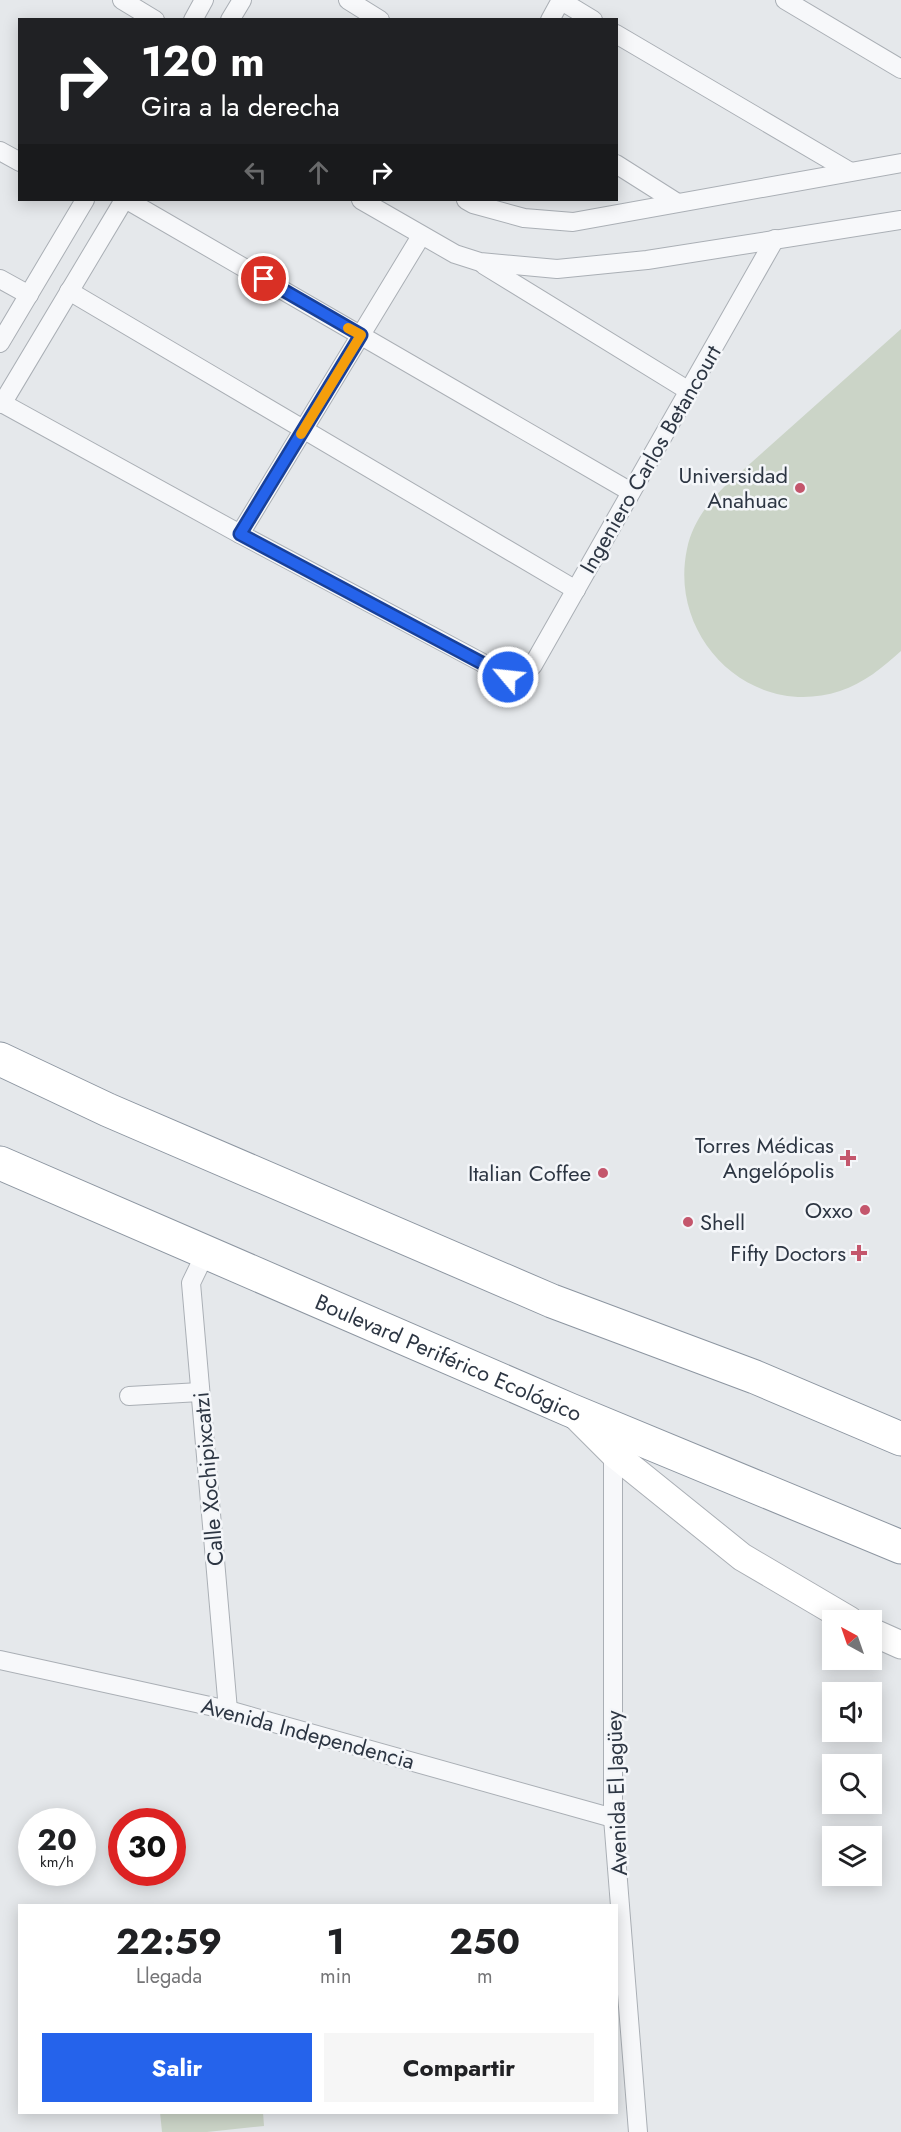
<!DOCTYPE html>
<html lang="es">
<head>
<meta charset="utf-8">
<style>
	:root { --surface:#fff; --page:#f6f6f6; --text:#202124; --muted:#757577; --accent:#2563eb }
	body { margin:0; font-family:Jost,sans-serif; background:var(--page); color:var(--text); height:100vh; display:flex; flex-direction:column; font-size:22px; white-space:nowrap }
	* { box-sizing:border-box; margin:0 }
	p { font-size:20px; color:var(--muted) }
	.icon { flex:none; width:33px; height:33px; fill:none; stroke:currentColor; stroke-width:2; stroke-linecap:round; stroke-linejoin:round }
	.map { position:relative; flex:1; overflow:hidden }
	.sheet { position:absolute; left:18px; top:1904px; width:600px; height:210px; display:flex; flex-direction:column; background:var(--surface); border-radius:0px; box-shadow:0 3px 15px #0003 }
	.sheet>* { flex:none }
	.guide { position:absolute; left:18px; top:18px; width:600px; height:183px; border-radius:0px; box-shadow:0 3px 15px #0003; background:#202124; color:#fff; overflow:hidden }
	.needle { width:39px; rotate:320deg }
	.controls { position:absolute; left:822px; top:1610px; display:grid; gap:12px }
	.controls a { display:grid; place-items:center; width:60px; height:60px; border-radius:0px; background:var(--surface); box-shadow:0 3px 15px #0003; font-size:30px }
	.speed { position:absolute; left:18px; top:1808px; display:flex; gap:12px; font-size:30px; font-weight:700; text-align:center }
	.speed>* { display:grid; place-content:center; width:78px; height:78px; border-radius:50%; background:var(--surface); box-shadow:0 3px 15px #0003; line-height:1 }
	.speed small { font-size:15px; font-weight:400 }
	.speed .limit { border:9px solid #d22; background:#fff; color:#111 }
	.pin { position:absolute; display:grid; place-items:center; width:51px; height:51px; color:#fff; margin:-26px; border:3px solid #fff; border-radius:50%; box-shadow:0 2px 6px #0007 }
	.me { position:absolute; width:66px; margin:-33px; rotate:298deg; stroke-linejoin:round; filter:drop-shadow(0 0 4px #0008) }
	.turn { display:flex; align-items:center; gap:21px; height:126px; padding:0 24px; font-size:27px }
	.turn .icon { width:78px; height:78px; stroke-width:2.5 }
	.turn b { display:block; font-size:42px; line-height:51px }
	.lanes { display:flex; align-items:center; height:57px; padding:0 24px; background:#0003; justify-content:center; gap:30px; direction:ltr }
	.lanes .off { opacity:.35 }
	.eta { display:flex; justify-content:space-evenly; align-items:center; height:102px; text-align:center }
	.eta b { font-size:36px; font-weight:700; line-height:42px }
	.action { display:flex; gap:12px; margin-top:auto; padding:12px 24px }
	.action a { flex:1; height:69px; border-radius:0px; background:var(--accent); color:#fff; font-size:24px; font-weight:700; line-height:69px; text-align:center }
	.action a+a { background:var(--page); color:var(--text) }
	.map>svg:first-child { display:block }
	.green { fill:#cbd4c7 }
	.lines { fill:none; stroke-linecap:round; stroke-linejoin:round }
	.street-casing { stroke:#aaafb5; stroke-width:20 }
	.secondary-casing { stroke:#aaafb5; stroke-width:29 }
	.highway-casing { stroke:#8d96a1; stroke-width:35 }
	.street { stroke:#f7f8fa; stroke-width:18 }
	.secondary { stroke:#fff; stroke-width:27 }
	.highway { stroke:#fff; stroke-width:33 }
	.route-casing { stroke:#184099; stroke-width:15 }
	.route { stroke:#2563eb; stroke-width:10 }
	.slow { stroke:#f59e0b; stroke-width:10 }
	.poi-dot { fill:#c4566c; stroke:#f4f6f9; stroke-width:2 }
	.labels { text-anchor:middle; dominant-baseline:central; stroke-width:5; stroke-linejoin:round; paint-order:stroke }
	.street-label { font-size:22px; fill:#2d3643; stroke:#f4f6f9 }
	.poi-label { font-size:22px; fill:#2d3643; stroke:#f4f6f9; text-anchor:end }
</style>
</head>
<body>
<div class="map">
<svg width="901" height="2132" viewBox="0 0 901 2132">
	<rect width="100%" height="100%" fill="#e5e8eb"/>
	<g class="green">
		<path d="M901,329v322c-19,17 -37,32 -61,40 -89,29 -172,-53 -153,-142 5,-25 20,-45 37,-62z"/>
		<path d="M160,2112h103l1,14 -57,6h-45z"/>
	</g>
	<g class="lines">
		<defs>
			<g id="street">
				<path d="M122,0l33,20"/>
				<path d="M348,0l32,20"/>
				<path d="M560,0l33,20"/>
				<path d="M785,0l116,69"/>
				<path d="M193,20l11,-20"/>
				<path d="M230,20l12,-20"/>
				<path d="M550,20l11,-20"/>
				<path d="M616,34l233,137"/>
				<path d="M0,151l20,11"/>
				<path d="M616,164l60,38"/>
				<path d="M127,200l504,292"/>
				<path d="M361,200l94,54 25,8 77,7 90,-9 254,-40"/>
				<path d="M466,200l7,4 51,14 49,4 328,-59"/>
				<path d="M484,265l205,126"/>
				<path d="M0,279l29,16"/>
				<path d="M69,291l507,299"/>
				<path d="M0,343l85,-143"/>
				<path d="M0,402l240,132 269,143h14l10,-12 242,-426"/>
				<path d="M2,404l122,-204"/>
				<path d="M240,534l181,-298"/>
				<path d="M206,1252l-15,31 37,427"/>
				<path d="M129,1396l71,-4"/>
				<path d="M613,1453v365l25,314"/>
				<path d="M0,1660l228,50 385,108"/>
			</g>
			<g id="secondary">
				<path d="M575,1415l38,38 129,104 107,63"/>
				<path d="M872,1632l29,13"/>
			</g>
			<g id="highway">
				<path d="M0,1059l108,51 444,191 203,76 146,62"/>
				<path id="s1" d="M0,1163l570,247 331,137"/>
			</g>
		</defs>
		<use href="#street" class="street-casing"/>
		<use href="#secondary" class="secondary-casing"/>
		<use href="#highway" class="highway-casing"/>
		<use href="#street" class="street"/>
		<use href="#secondary" class="secondary"/>
		<use href="#highway" class="highway"/>
	</g>
	<g class="lines">
		<defs>
			<path id="route" d="M264,279l97,56 -121,199 268,143"/>
		</defs>
		<use href="#route" class="route-casing"/>
		<use href="#route" class="route"/>
		<path class="slow" d="M301,434l60,-99 -13,-7"/>
	</g>
	<g class="poi-dot">
		<circle cx="800" cy="488" r="6"/>
		<path d="M845 1149h6v6h6v6h-6v6h-6v-6h-6v-6h6z"/>
		<circle cx="603" cy="1173" r="6"/>
		<circle cx="865" cy="1210" r="6"/>
		<circle cx="688" cy="1222" r="6"/>
		<path d="M856 1244h6v6h6v6h-6v6h-6v-6h-6v-6h6z"/>
	</g>
	<g class="labels">
		<g class="street-label">
			<text transform="translate(650 459) rotate(-60)">Ingeniero Carlos Betancourt</text>
			<text stroke="none"><textPath href="#s1" startOffset="489">Boulevard Periférico Ecológico</textPath></text>
			<text transform="translate(208 1479) rotate(-95)">Calle Xochipixcatzi</text>
			<text transform="translate(308 1733) rotate(15)">Avenida Independencia</text>
			<text transform="translate(616 1793) rotate(-92)">Avenida El Jagüey</text>
		</g>
		<g class="poi-label">
			<text x="788" y="475">Universidad<tspan x="788" dy="25">Anahuac</tspan></text>
			<text x="834" y="1145">Torres Médicas<tspan x="834" dy="25">Angelópolis</tspan></text>
			<text x="591" y="1173">Italian Coffee</text>
			<text x="853" y="1210">Oxxo</text>
			<text x="700" y="1222" text-anchor="start">Shell</text>
			<text x="846" y="1253">Fifty Doctors</text>
		</g>
	</g>
</svg>
<div class="controls">
<a><svg class="needle" viewBox="-14 -14 28 28"><path d="M0-13l5 13h-10z" fill="#e53935"/><path d="M0 13l5-13h-10z" fill="#757577"/></svg></a>
<a><svg class="icon" aria-label="sound" viewBox="0 0 24 24"><path d="M4 9h4l5-4v14l-5-4H4zM17 9q2 3 0 6"/></svg></a>
<a><svg class="icon" aria-label="search" viewBox="0 0 24 24"><circle cx="10" cy="10" r="6"/><path d="M15 15l6 6"/></svg></a>
<a><svg class="icon" aria-label="layers" viewBox="0 0 24 24"><path d="M12 4l9 5-9 5-9-5zM3 14l9 5 9-5"/></svg></a>
</div>
<div class="speed"><div>20<small>km/h</small></div><div class="limit">30</div></div>
<div class="pin" style="left:264px;top:279px;background:#d93025"><svg class="icon" aria-label="arrive" viewBox="0 0 24 24"><path d="M6 21V4h12l-3 4 3 4H6"/></svg></div>
<svg class="me" style="left:508px;top:677px" viewBox="-20 -20 40 40"><circle r="17" fill="#2563eb" stroke="#fff" stroke-width="3"/><path d="M0-11L8 9 0 5-8 9z" fill="#fff"/></svg>
<div class="guide">
<div class="turn"><svg class="icon" aria-label="right" viewBox="0 0 24 24"><path d="M7 20v-9h11M14 6l5 5-5 5"/></svg><div><b>120 m</b>Gira a la derecha</div></div>
<div class="lanes"><svg class="icon off" aria-label="left" viewBox="0 0 24 24"><path d="M17 20v-9H6M10 6l-5 5 5 5"/></svg><svg class="icon off" aria-label="ahead" viewBox="0 0 24 24"><path d="M12 20V5M6 11l6-6 6 6"/></svg><svg class="icon" aria-label="right" viewBox="0 0 24 24"><path d="M7 20v-9h11M14 6l5 5-5 5"/></svg></div>
</div>
<section class="sheet">
<div class="eta">
<div><b>22:59</b><p>Llegada</p></div>
<div><b>1</b><p>min</p></div>
<div><b>250</b><p>m</p></div>
</div>
<div class="action"><a>Salir</a><a>Compartir</a></div>
</section>
</div>
</body>
</html>
